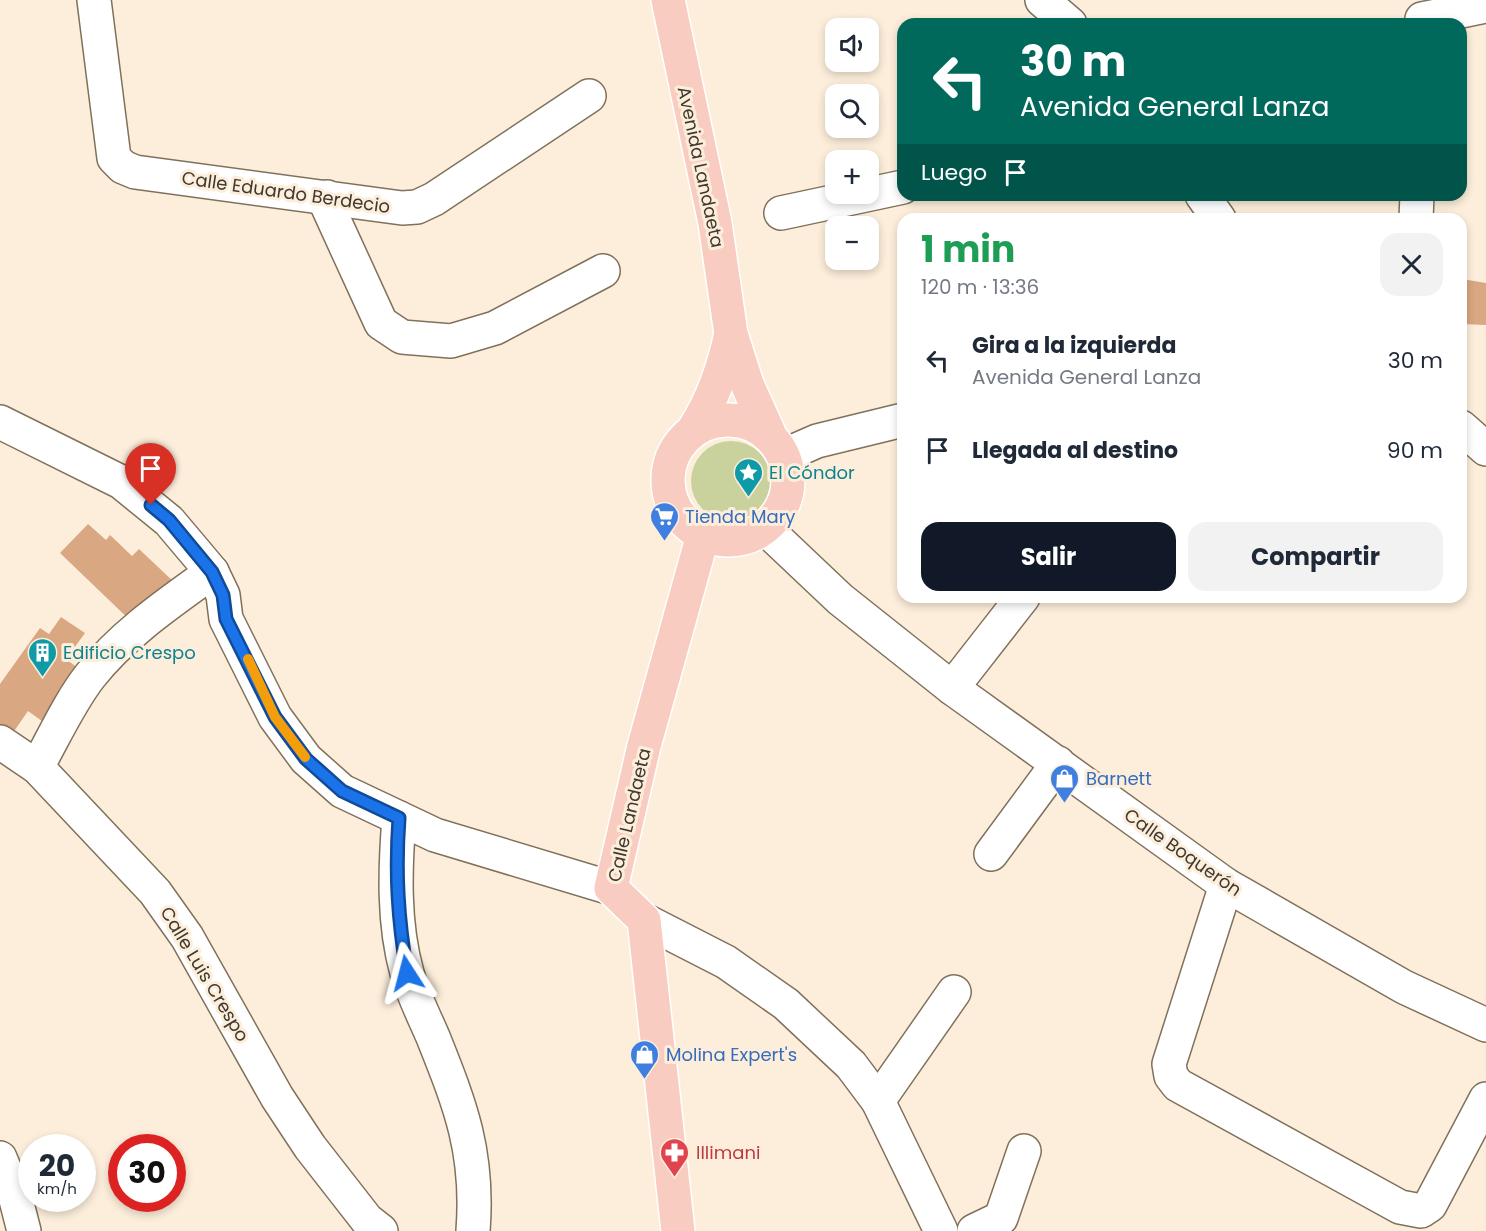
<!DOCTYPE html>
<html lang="es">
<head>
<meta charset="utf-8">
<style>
	:root { --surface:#fff; --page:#f2f2f3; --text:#1f2937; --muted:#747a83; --accent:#111827 }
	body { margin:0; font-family:Poppins,sans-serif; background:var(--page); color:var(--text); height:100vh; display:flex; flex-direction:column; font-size:22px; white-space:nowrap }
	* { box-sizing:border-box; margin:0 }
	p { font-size:20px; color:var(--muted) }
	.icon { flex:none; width:33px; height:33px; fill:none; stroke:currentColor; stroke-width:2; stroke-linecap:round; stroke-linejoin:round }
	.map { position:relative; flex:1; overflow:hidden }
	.panel { position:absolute; left:897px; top:213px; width:570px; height:390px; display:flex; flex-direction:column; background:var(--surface); border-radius:18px; box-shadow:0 3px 9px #0003 }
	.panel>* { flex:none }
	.hud { position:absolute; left:897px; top:18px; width:570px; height:183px; border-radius:18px; box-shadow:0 3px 9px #0003; background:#00695c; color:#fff; overflow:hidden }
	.tools { position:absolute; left:825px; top:18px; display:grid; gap:12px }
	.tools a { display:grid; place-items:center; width:54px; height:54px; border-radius:12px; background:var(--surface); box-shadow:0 3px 9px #0003; font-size:30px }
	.speed { position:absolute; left:18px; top:1134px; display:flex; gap:12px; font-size:30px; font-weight:700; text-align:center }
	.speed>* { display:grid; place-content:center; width:78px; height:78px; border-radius:50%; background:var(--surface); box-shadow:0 3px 9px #0003; line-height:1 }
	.speed small { font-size:15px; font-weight:400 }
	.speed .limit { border:9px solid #d22; background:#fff; color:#111 }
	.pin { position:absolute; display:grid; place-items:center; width:51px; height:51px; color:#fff; margin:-62px -26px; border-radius:50% 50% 50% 0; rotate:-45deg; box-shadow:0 0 6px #0007 }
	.pin .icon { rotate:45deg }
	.me { position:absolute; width:66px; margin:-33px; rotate:351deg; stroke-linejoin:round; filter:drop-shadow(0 0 4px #0008) }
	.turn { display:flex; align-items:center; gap:21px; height:126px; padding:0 24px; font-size:27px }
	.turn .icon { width:78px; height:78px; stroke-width:2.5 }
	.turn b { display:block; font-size:42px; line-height:51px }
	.then { display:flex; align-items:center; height:57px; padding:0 24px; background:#0003; gap:12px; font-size:22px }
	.round { display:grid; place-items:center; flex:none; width:63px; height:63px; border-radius:18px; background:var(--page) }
	.overview { display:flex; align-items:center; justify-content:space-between; height:102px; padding:0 24px }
	h1 { font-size:36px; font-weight:700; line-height:45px; color:#1e9e55 }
	.action { display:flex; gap:12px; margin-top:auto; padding:12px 24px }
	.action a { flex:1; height:69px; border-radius:18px; background:var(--accent); color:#fff; font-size:24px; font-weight:700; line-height:69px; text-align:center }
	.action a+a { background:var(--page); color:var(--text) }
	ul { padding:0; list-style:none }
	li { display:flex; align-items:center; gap:18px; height:90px; padding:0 24px }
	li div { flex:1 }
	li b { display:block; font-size:22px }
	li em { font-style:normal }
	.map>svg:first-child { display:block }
	.green { fill:#c9d19d }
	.building { fill:#d9a781 }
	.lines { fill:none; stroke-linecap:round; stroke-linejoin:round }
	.minor-casing { stroke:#81715b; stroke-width:36 }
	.major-casing { stroke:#fff; stroke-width:36 }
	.minor { stroke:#fff; stroke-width:33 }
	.major { stroke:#f9ccc1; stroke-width:33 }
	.route-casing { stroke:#114b97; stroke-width:15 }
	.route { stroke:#1a73e8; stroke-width:10 }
	.slow { stroke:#f59e0b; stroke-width:10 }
	.labels { text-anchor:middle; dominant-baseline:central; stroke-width:6; stroke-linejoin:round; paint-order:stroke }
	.street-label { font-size:18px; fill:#40392f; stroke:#fdeedb }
	.culture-label { font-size:18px; fill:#0d838f; stroke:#fdeedb; text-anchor:start }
	.shop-label { font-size:18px; fill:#366cbe; stroke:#fdeedb; text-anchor:start }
	.health-label { font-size:18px; fill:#be3a42; stroke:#fdeedb; text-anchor:start }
</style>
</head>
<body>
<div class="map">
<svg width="1486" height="1231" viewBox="0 0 1486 1231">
	<rect width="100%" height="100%" fill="#fdeedb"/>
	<circle class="green" cx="731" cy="481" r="40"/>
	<g class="building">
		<path d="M1462,279l24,4v42l-25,-1z"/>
		<path d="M88,524l18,16 4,-5 22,21 7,-7 36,34 -40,42 -75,-72z"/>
		<path d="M61,617l24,16 -19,26 17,13 -37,52 -18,-13 -18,26 -10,-7v-46l40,-56 9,6z"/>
	</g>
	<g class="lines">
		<defs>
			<g id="minor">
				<path d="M94,0l20,158 9,9 12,5 267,36 15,-1 17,-8 155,-103"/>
				<path d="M1042,0l28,24"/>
				<path d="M1422,19l64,-13"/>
				<path d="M1202,195l17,24"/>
				<path d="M327,197v8l54,118 21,14 49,4 44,-13 108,-57"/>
				<path d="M781,213l122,-26"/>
				<path d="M1416,219l1,-24"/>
				<path d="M0,422l121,60 48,39 43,51 11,23 3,24 49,98 31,42 36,32 93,44 176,53"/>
				<path d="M1461,427l25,22"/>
				<path d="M785,455l32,-14 86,-21"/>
				<path d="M765,528l75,71 112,89 274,197 178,102 82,38"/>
				<path d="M952,688l71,-91"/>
				<path d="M0,742l37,25 118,125 32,45 90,160 33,50 57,73 14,11"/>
				<path d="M37,767c17,-30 32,-64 53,-91 33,-42 79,-73 122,-104"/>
				<path d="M399,818c-4,51 -6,105 8,155 6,22 17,43 26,64 28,70 46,116 40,194"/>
				<path d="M991,854l67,-91"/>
				<path d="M1226,885l-57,179 2,12 7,9 222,122 21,4 9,-6 56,-106"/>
				<path d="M644,920l82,42 60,42 65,61 27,36 63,130"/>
				<path d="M878,1101l76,-109"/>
				<path d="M0,1158l14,34 10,39"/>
				<path d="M974,1231l27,-13 23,-67"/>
			</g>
			<g id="major">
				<path d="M668,0l47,223 16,111 16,50 22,49"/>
				<circle cx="728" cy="480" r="60"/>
				<path d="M694,429c19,-30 29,-60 37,-95"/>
				<path d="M678,1231l-34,-311 -33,-32 33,-142 59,-211"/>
			</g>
		</defs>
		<use href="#minor" class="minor-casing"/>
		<use href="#major" class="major-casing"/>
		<use href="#minor" class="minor"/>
		<use href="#major" class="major"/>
	</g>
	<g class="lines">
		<defs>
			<path id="route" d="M151,505l18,15 43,52 11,23 3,24 49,98 31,42 36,32 57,27c-4,55 -1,101 8,155"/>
		</defs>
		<use href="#route" class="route-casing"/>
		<use href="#route" class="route"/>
		<path class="slow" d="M248,659l27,58 30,40"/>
	</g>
	<defs>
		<symbol id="sight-pin" viewBox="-11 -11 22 30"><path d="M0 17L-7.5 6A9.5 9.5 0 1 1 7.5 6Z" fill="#0f9aa8" stroke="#fdeedb"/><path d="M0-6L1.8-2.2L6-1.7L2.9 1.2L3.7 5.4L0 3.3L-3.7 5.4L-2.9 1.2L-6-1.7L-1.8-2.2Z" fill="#fff"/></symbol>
		<symbol id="supermarket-pin" viewBox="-11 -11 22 30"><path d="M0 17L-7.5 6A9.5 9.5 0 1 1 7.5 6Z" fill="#3f7fe0" stroke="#fdeedb"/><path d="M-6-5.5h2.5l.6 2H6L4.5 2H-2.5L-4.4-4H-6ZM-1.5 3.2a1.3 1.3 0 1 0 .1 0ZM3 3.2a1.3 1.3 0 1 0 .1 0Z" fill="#fff"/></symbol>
		<symbol id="building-pin" viewBox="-11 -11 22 30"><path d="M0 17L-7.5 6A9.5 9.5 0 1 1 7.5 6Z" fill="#0f9aa8" stroke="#fdeedb"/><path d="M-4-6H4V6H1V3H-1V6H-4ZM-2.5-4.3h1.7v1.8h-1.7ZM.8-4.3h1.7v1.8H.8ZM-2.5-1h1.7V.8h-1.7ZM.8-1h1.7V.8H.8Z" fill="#fff"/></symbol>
		<symbol id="shop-pin" viewBox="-11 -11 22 30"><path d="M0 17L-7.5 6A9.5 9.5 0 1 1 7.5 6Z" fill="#3f7fe0" stroke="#fdeedb"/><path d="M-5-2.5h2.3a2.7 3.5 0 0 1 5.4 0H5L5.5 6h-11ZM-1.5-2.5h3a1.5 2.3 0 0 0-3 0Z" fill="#fff"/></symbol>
		<symbol id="pharmacy-pin" viewBox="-11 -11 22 30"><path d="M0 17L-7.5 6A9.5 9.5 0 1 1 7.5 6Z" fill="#e0444e" stroke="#fdeedb"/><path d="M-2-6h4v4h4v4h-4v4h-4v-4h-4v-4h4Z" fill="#fff"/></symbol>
	</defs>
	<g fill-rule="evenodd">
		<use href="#sight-pin" x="732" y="456" width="33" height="45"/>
		<use href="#supermarket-pin" x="648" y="500" width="33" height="45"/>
		<use href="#building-pin" x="26" y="636" width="33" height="45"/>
		<use href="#shop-pin" x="1048" y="762" width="33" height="45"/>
		<use href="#shop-pin" x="628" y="1038" width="33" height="45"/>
		<use href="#pharmacy-pin" x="658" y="1136" width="33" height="45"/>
	</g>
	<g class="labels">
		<g class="street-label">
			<text transform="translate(701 167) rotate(78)">Avenida Landaeta</text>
			<text transform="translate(286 192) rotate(8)">Calle Eduardo Berdecio</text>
			<text transform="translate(629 815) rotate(-77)">Calle Landaeta</text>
			<text transform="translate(1183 852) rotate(35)">Calle Boquerón</text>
			<text transform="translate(205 974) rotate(59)">Calle Luis Crespo</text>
		</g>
		<g class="culture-label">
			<text x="769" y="472">El Cóndor</text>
			<text x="63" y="652">Edificio Crespo</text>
		</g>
		<g class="shop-label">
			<text x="685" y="516">Tienda Mary</text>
			<text x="1086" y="778">Barnett</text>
			<text x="666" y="1054">Molina Expert's</text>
		</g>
		<g class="health-label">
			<text x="696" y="1152">Illimani</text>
		</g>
	</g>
</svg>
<div class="tools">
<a><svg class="icon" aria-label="sound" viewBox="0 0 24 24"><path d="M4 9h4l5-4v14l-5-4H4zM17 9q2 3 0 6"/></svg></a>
<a><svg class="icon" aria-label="search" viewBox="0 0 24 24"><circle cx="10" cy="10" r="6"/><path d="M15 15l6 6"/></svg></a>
<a>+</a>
<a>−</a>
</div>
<div class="speed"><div>20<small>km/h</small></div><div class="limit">30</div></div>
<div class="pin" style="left:151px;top:505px;background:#d93025"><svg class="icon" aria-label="arrive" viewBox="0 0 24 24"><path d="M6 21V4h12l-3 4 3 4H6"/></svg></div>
<svg class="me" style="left:407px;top:973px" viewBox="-20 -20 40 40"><path d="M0-17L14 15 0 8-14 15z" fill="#1a73e8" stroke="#fff" stroke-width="4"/></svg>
<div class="hud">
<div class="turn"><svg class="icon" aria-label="left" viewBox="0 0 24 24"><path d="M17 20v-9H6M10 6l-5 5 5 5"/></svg><div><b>30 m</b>Avenida General Lanza</div></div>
<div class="then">Luego<svg class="icon" aria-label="arrive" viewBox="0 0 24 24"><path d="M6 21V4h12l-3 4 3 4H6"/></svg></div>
</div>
<section class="panel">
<div class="overview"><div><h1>1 min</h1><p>120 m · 13:36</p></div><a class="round"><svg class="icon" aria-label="close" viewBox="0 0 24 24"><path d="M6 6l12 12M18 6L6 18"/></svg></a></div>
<ul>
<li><svg class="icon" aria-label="left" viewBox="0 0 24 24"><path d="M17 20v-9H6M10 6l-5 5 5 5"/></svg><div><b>Gira a la izquierda</b><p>Avenida General Lanza</p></div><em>30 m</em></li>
<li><svg class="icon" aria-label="arrive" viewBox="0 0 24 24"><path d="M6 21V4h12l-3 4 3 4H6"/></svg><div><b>Llegada al destino</b></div><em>90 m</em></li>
</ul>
<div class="action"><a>Salir</a><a>Compartir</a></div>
</section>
</div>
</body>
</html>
